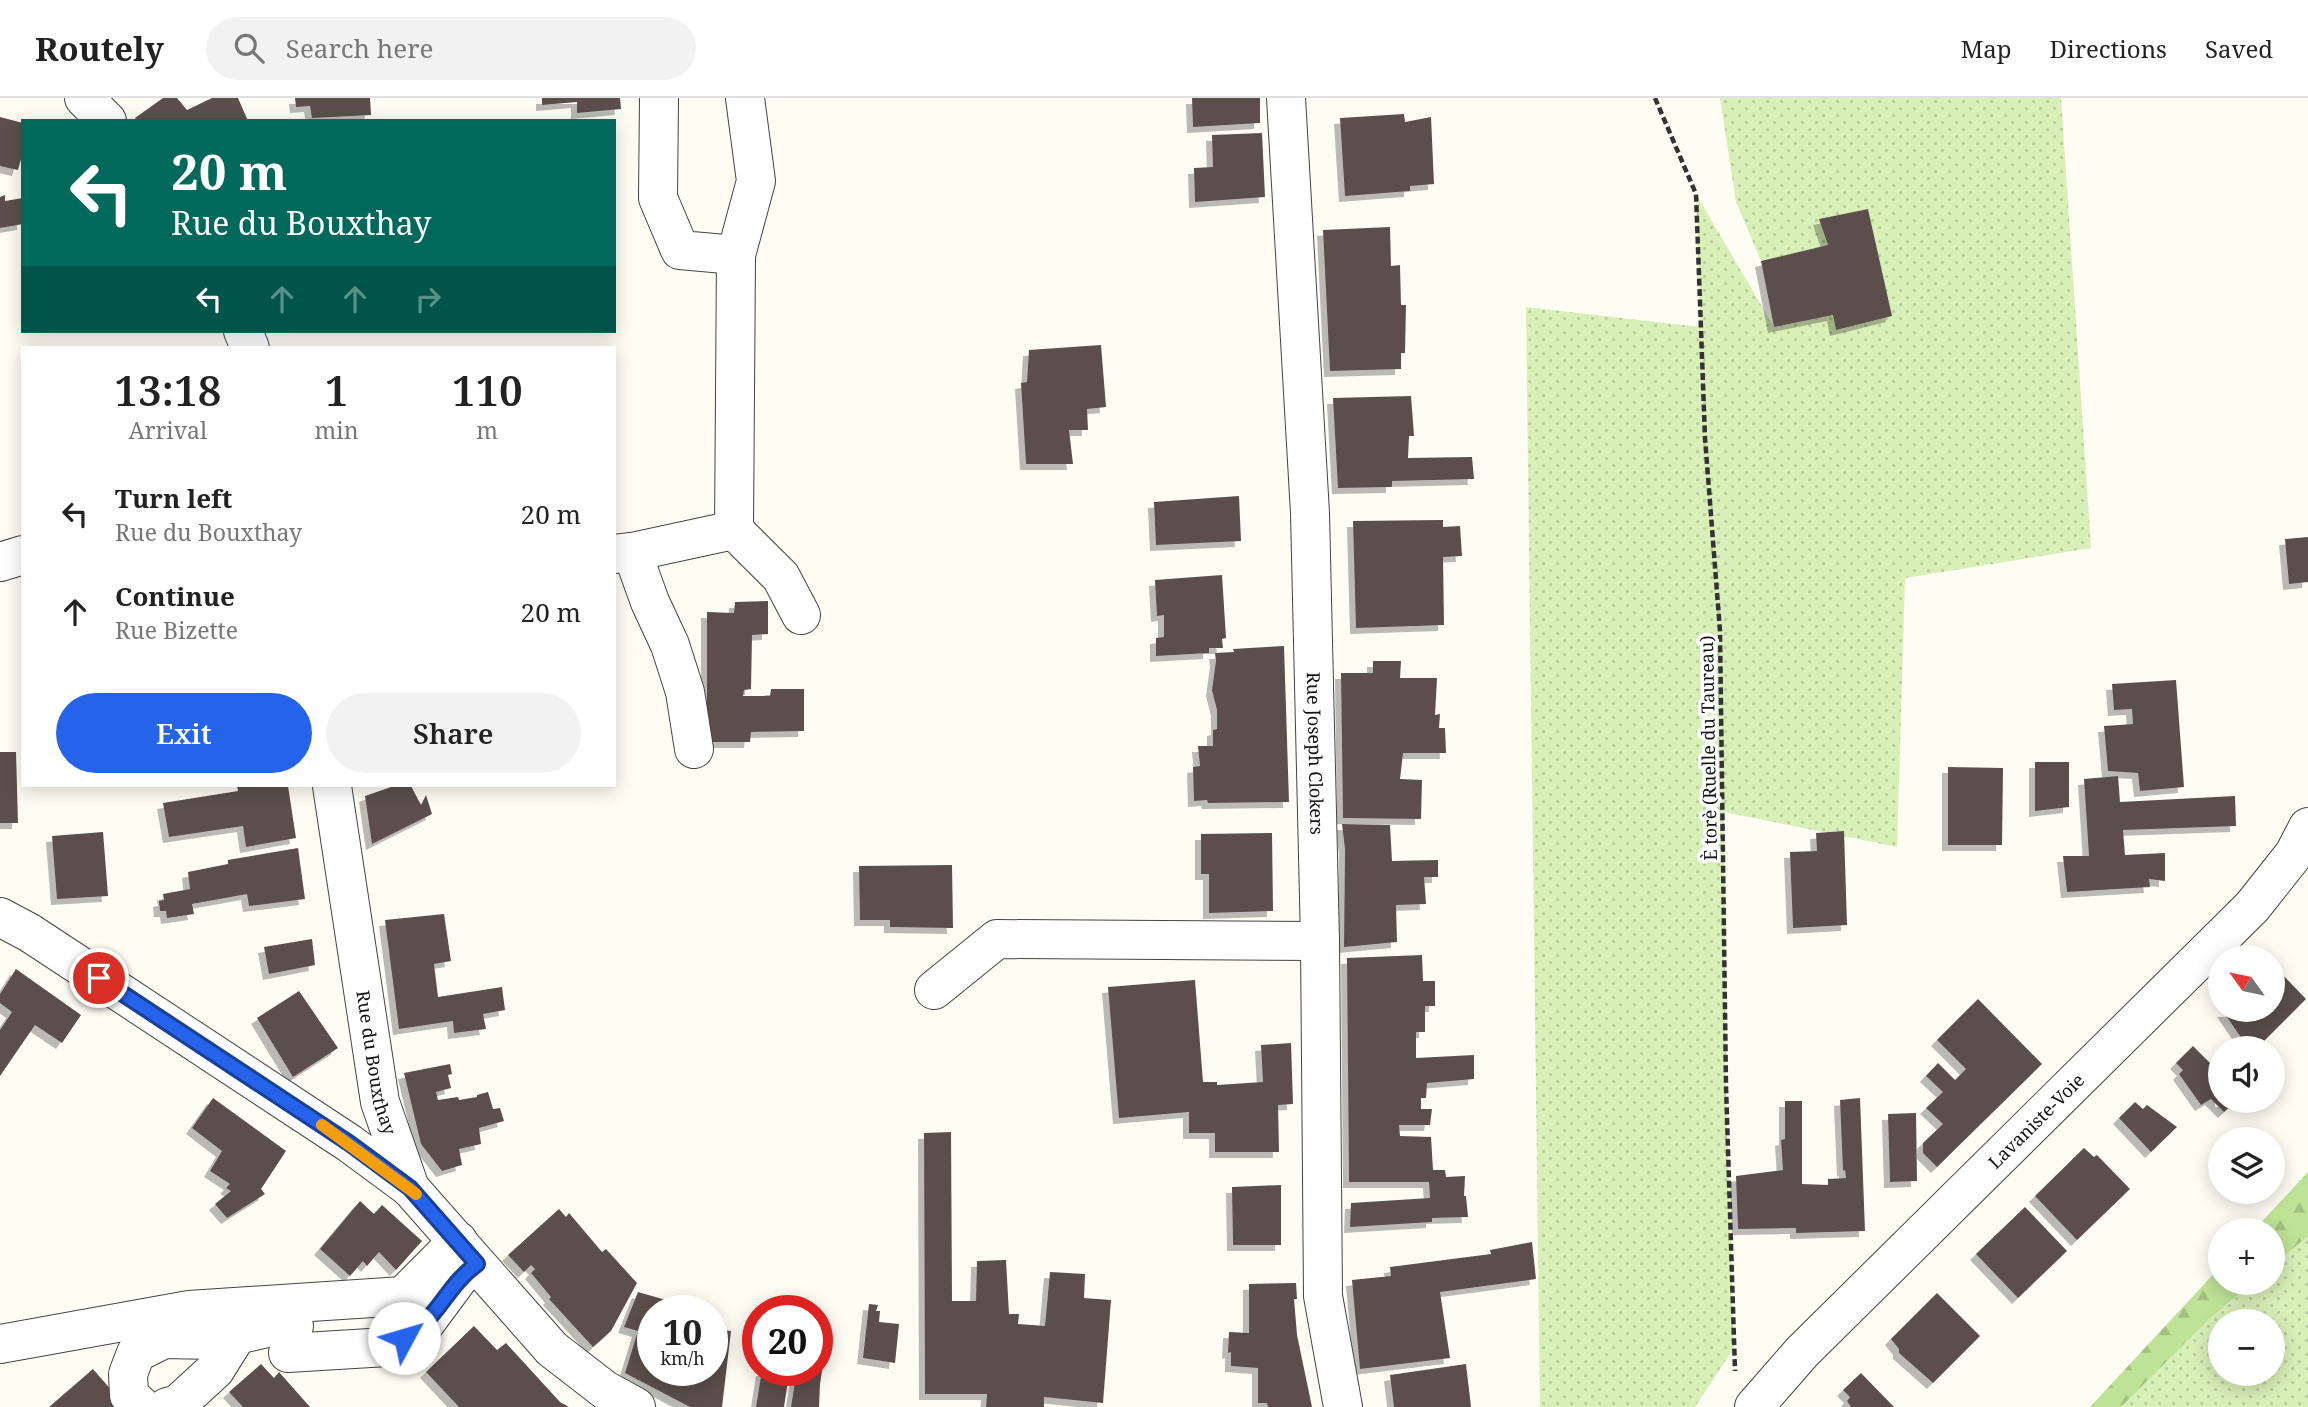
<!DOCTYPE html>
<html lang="en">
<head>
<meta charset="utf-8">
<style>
	:root { --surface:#fff; --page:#f2f2f2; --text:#222; --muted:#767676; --line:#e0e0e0; --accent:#2563eb }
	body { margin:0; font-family:"Noto Serif",serif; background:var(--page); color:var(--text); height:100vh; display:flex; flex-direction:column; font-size:26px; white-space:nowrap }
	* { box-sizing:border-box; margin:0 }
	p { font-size:23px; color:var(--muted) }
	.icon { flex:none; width:38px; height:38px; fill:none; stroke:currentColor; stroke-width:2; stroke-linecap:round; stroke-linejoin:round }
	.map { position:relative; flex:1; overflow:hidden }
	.drawer { position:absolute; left:21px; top:248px; width:595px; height:441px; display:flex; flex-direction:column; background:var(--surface); border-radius:0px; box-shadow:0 4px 18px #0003 }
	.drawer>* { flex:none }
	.banner { position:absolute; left:21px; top:21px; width:595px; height:214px; border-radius:0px; box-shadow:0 4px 18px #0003; background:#00695c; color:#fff; overflow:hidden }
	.needle { width:46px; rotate:303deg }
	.buttons { position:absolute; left:2208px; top:847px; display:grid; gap:14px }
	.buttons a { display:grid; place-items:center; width:77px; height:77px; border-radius:50%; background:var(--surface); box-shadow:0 4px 18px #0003; font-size:35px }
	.speed { position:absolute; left:637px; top:1197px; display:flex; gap:14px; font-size:35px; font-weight:700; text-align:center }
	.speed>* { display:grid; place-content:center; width:91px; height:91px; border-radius:50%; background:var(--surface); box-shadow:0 4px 18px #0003; line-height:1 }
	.speed small { font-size:18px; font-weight:400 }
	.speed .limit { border:10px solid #d22; background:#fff; color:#111 }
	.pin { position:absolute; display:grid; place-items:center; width:60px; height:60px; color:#fff; margin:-30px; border:4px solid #fff; border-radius:50%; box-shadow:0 2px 7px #0007 }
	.me { position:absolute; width:77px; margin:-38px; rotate:51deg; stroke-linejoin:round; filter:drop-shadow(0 0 5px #0008) }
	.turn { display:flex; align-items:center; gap:24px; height:147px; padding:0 35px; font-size:32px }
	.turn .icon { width:91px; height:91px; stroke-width:2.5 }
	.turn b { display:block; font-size:49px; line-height:60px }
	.lanes { display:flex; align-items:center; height:66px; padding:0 35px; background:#0003; justify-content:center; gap:35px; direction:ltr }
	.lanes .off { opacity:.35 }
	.eta { display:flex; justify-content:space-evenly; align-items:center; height:119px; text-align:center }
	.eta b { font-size:42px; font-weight:600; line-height:49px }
	.button { display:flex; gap:14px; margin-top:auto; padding:14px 35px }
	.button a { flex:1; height:80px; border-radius:42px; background:var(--accent); color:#fff; font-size:28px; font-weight:600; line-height:80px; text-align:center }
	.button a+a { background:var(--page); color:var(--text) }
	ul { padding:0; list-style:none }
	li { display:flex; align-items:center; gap:21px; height:98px; padding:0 35px }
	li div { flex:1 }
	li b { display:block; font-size:26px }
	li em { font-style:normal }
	header { display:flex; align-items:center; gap:42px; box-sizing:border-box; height:98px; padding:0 35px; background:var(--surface); border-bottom:2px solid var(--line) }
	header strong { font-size:33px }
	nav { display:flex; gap:38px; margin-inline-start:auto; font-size:24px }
	.search { width:490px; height:63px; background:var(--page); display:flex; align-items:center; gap:18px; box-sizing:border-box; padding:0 24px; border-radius:38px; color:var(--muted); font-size:26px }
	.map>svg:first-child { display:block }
	.grass { fill:url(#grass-dots); fill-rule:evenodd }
	.forest { fill:url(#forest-firs) }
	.building { fill:#5b504c; filter:url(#shadow) }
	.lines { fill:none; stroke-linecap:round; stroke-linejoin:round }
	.minor-casing { stroke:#444; stroke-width:40 }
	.path { stroke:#333; stroke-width:4.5; stroke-dasharray:7 3.5; stroke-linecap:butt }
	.minor { stroke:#fff; stroke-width:38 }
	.route-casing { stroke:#184099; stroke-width:18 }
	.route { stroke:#2563eb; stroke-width:12 }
	.slow { stroke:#f59e0b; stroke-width:12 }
	.labels { text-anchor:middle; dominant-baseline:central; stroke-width:7; stroke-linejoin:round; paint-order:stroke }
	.street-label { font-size:18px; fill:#111; stroke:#fff }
</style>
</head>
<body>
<header>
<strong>Routely</strong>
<div class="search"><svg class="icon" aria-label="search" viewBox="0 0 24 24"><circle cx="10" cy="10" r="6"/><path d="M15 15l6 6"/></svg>Search here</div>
<nav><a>Map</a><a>Directions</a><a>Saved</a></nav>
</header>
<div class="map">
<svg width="2308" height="1309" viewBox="0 0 2308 1309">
	<defs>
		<pattern id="grass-dots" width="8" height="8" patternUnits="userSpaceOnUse" patternTransform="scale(1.75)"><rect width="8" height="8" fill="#d9efb8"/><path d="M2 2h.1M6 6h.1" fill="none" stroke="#b9cc9d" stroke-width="1.8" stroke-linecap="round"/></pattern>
		<pattern id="forest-firs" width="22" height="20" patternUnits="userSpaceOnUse" patternTransform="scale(1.75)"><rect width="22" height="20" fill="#bee296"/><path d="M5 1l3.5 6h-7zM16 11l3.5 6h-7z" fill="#a2c180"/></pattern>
		<filter id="shadow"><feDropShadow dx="-6" dy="6" stdDeviation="0" flood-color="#0004"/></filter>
	</defs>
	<rect width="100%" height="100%" fill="#fffcf4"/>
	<g class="grass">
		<path d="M1720,0h341l30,450 -186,30 -8,269 -173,-35 2,274 8,262 -39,59h-155l-14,-1100 174,20 -4,-133 78,133 59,-12 3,14 55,-13 -23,-107 -48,10 8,26 -67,16 -25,-59z"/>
		<path d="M2308,1081v228h-218l131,-137v13h52v-53zM2221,1223h52v53h-52z"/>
	</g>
	<g class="forest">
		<path d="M2308,1074v64l-35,29v-35h-19z"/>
		<path d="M2221,1168v17h31l-41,34 -90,90h-31z"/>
	</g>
	<g class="building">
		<path d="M163,0h14l10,12 25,-12h26l10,23h-111l-2,-3z"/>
		<path d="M295,0h75l1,17 -59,3 -2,-12 -14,1z"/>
		<path d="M542,0h78l1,11 -44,4v-11l-35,3z"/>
		<path d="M1192,0h68v25l-67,4z"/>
		<path d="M1404,16l1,8 26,-5 3,67 -24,2v5l-65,5 -5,-78z"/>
		<path d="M0,19l23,6v29l-5,18 -18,-4z"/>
		<path d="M1262,35l3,64 -70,5 -1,-34 19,-1 -1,-32z"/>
		<path d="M5,97v6l18,-3v26l-23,4v-31z"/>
		<path d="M1868,111l24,107 -56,14 -3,-15 -59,12 -13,-66 67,-16 -9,-26z"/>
		<path d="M1390,129l1,39 9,-1 1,40h5l-1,48h-4v16l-71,2 -7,-141z"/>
		<path d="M1101,247l5,62 -19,2 1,21h-19l4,34h-47l-5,-81 6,-1 2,-32z"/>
		<path d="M1411,298l3,40h-5l-1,22 64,-1 2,22 -82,2v6l-54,1 -5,-90z"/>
		<path d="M1239,398l2,45 -85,4 -2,-43z"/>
		<path d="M1443,422v7l17,-1 2,30 -19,1 1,68 -88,3 -3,-107z"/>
		<path d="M2308,439v45l-19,2 -4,-45z"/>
		<path d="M1222,477l4,63 -4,1 1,9h-14v5l-53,3v-18l8,-1v-22l-7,1 -2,-36z"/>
		<path d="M768,503v33l-16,1 -1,54 -7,1 -1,6h27l1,-7h33v42l-53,1 -1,10h-43v-130l27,1 1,-11z"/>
		<path d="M1284,548l5,156 -81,1 -1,-3 -13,1 -1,-34 7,-1 -2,-20h15v-16l4,-1v-19l-5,-20 4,-29 -1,-8 19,-1 -1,-3z"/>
		<path d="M1373,563h28l-1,17h37l-2,37 5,-1 -1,14h6l1,25h-43l-3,26 22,1 -1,39 -78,-1 -2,-145h32z"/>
		<path d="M2176,582l8,107 -44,4 -2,-18 -30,-2 -4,-45 29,-2 -1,-15 -18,1 -2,-26z"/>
		<path d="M0,654h16l2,71h-18z"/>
		<path d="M2035,664h34v45l-34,4z"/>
		<path d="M1948,669l55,1 -1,77h-54z"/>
		<path d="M2118,678l2,26 115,-6 1,30 -113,4 2,25 40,-2v28l-16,-2 1,8 -83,5 -4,-36h26l-5,-77z"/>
		<path d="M237,688h51l8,52 -50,9 -3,-21 -74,11 -6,-34 75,-12z"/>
		<path d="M394,688h17l10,19 5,-10 6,19 -60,30 -7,-48z"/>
		<path d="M1342,726l48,1 2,36 46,-1v17h-14l2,27 -30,1 1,37 -53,5 1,-98z"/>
		<path d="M1844,733l3,94 -54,3 -3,-76 27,-1 -1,-18z"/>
		<path d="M103,734l5,64 -51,3 -5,-63z"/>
		<path d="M1272,735l1,78 -64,2v-39h-8v-40z"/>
		<path d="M298,750l7,51 -56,7 -2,-12 -55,10 2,10 -27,4 -1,-7h-6l-1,-10 5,-1 -1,-6 27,-5 -2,-17 40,-8v-4z"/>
		<path d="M952,767l1,63 -63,-1v-7h-30l-1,-54z"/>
		<path d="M444,816l7,47 -17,3 4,33 64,-10 3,23 -22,4 3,15 -32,4 -1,-12 -54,8 -14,-109z"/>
		<path d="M312,841l3,26 -46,9 -5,-27z"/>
		<path d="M1422,857l1,26h12v25h-10v26h-9v26l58,-3v24l-47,4 -1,15h-5v11h11l-2,16h-31l1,11 31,1 2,33h12l1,7 19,-1 -1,20h2l2,21 -36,1v4l-82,5 1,-24 79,-5 -1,-16h-80l-2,-224z"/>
		<path d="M16,871l65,46 -19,28 -27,-18 -35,51v-46l12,-18 -12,-9v-9z"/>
		<path d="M2273,873l5,5 3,-3 25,26 -49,49h-11l-7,-6 3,-3 -19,-28 50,-1z"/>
		<path d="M1195,882l8,102h14v3l46,-3 -2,-37 30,-2 2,61 -15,1 1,47h-64v-19h-26v-21l-70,6 -11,-131z"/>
		<path d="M299,893l39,57 -45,29 -36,-59z"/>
		<path d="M1978,901l64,65 -105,103 -14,-14v-10l20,-19 -17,-16 17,-16 -17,-16 12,-13 17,17 11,-11 -29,-29z"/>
		<path d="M2193,948l28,28v27h15l-12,11 -13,-13 -10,6 -22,-31 4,-4 -7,-7z"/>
		<path d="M450,966l2,10 -4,1 3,13 -15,4 2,8 20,-3 1,3 18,-3v-2l11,-3 5,17 7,-1 4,13 -25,7 2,16 -22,5 3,16 -20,6 -21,-27 -17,-71z"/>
		<path d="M213,1000l73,53 -25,38 4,5 -38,24 -12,-14 16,-13 -5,-3 4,-4 -20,-13 12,-20 -30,-23z"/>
		<path d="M1860,1000l5,133 -69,2v-5l-58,1 -2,-53 47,-6 -2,-30 4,-1v-38h17v83l26,1v-6l18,-1 -1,-8 -2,1 -3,-71z"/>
		<path d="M2135,1004l8,7 4,-4 30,22 -26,25 -32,-34z"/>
		<path d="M1916,1015l1,68 -27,1 -2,-68z"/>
		<path d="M951,1034l1,169h24l1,-40 29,-1 3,54h10l-1,10 27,2 5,-54 35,2 -1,24 27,2 -8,103 -59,-6v10h-58l1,-13h-62l-1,-261z"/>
		<path d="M2084,1050l10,9 3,-2 33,34 -53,51 -42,-44z"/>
		<path d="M1281,1087v60h-48l-1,-58z"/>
		<path d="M360,1103l14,13 8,-9 40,36 -26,29 -17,-18 -12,14 -4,-5 -13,15 -30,-27z"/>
		<path d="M2025,1109l42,44 -49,47 -42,-44z"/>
		<path d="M559,1111l7,8 3,-4 33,39 4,-3 31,34 -26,48 -18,16 -44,-48 2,-2 -20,-24 4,-4 -4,-4 -7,7 -16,-17z"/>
		<path d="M1532,1144l4,37 -96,13 10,66 -90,11 -8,-89 39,-4 -1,-9 101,-13 -1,-4z"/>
		<path d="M1296,1185l1,16h-3l3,36 15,72h-44l-1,-4h-9v-35l-27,-2v-14l-3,1 1,-21 20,1v-49z"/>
		<path d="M638,1194l35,10 -1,9h-19v59h59v-41l19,2 -9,76h-32l-65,-34 13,-42 -14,-4z"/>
		<path d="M1937,1195l43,43 -47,47 -34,-30v-4l-8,-10z"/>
		<path d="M869,1206l9,1 -2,6h4l-1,11 20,2 -4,39 -32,-5z"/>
		<path d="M474,1228l23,24 9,-7 54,59 9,5h-110l-33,-35z"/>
		<path d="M817,1232l11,2 -8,52 -1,23h-28l6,-37h20z"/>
		<path d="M261,1266l13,14 5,-6 31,35h-67l-14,-15z"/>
		<path d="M1466,1266l5,43h-77l-4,-32z"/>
		<path d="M93,1271l33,38h-77z"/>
		<path d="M762,1272h30l-3,4 -5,33h-28z"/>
		<path d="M1861,1275l33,34h-43l-4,-6 3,-4 -7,-7z"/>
	</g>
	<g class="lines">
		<defs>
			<g id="minor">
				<path d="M84,0l23,23"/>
				<path d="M659,0l-1,100 22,52 56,5"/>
				<path id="s1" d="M1286,0l24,415 10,428 3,355 20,111"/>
				<path d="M243,233l7,17"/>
				<path d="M734,432l2,-275 20,-74 -11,-83"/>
				<path d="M632,454l18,50 20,43 15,47 9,57"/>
				<path d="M614,456l18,-2 102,-22 47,47 20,38"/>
				<path d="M0,464l23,-7"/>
				<path id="s2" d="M332,688l48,316 30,86 142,161 53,41 31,17"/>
				<path d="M0,819l30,16 319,210 61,45"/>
				<path d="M934,892l63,-51 323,2"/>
				<path d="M0,1246l189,-34 214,-14 55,-55"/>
				<path d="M288,1255l99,-6 34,-18 40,-54"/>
				<path d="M142,1309l-13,-12 -1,-21 8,-21 28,-14 51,1 61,-14h18"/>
				<path d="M167,1309l11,-3 37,-34 22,-35"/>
				<path id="s3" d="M1754,1309l48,-55 450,-445 42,-53 14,-27"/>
			</g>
		</defs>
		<use href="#minor" class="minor-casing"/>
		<path class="path" d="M1655,0l41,96 9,244 15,193 6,455 9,285"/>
		<use href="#minor" class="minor"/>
	</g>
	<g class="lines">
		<defs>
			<path id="route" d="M99,880l250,165 61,45 67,76c-31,22 -40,57 -73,74"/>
		</defs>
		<use href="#route" class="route-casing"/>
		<use href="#route" class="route"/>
		<path class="slow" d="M322,1027l94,69"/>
	</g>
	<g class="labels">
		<g class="street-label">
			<text transform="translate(1708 650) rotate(-91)">È torè (Ruelle du Taureau)</text>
			<text stroke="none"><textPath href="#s1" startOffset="656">Rue Joseph Clokers</textPath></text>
			<text stroke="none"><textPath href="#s2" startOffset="280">Rue du Bouxthay</textPath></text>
			<text stroke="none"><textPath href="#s3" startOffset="402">Lavaniste-Voie</textPath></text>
		</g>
	</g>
</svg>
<div class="buttons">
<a><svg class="needle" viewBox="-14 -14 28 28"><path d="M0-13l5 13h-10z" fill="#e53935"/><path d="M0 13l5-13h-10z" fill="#767676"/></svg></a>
<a><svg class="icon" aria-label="sound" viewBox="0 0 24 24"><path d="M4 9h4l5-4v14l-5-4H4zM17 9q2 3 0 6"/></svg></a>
<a><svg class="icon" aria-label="layers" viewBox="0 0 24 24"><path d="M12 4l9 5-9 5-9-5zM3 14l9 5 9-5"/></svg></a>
<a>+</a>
<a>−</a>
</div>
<div class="speed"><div>10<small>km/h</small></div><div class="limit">20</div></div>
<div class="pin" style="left:99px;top:880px;background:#d93025"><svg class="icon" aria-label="arrive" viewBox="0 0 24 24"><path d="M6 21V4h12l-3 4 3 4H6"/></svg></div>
<svg class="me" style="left:404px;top:1240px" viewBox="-20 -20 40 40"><circle r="19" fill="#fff"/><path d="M0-13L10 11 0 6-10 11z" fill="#2563eb"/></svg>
<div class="banner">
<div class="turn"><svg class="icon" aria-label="left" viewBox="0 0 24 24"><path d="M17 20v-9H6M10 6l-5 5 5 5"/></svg><div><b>20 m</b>Rue du Bouxthay</div></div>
<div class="lanes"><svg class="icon" aria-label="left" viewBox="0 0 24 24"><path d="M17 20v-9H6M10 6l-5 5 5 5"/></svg><svg class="icon off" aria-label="ahead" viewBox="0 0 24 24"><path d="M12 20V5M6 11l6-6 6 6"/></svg><svg class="icon off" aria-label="ahead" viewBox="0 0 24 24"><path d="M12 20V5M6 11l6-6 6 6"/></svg><svg class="icon off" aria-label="right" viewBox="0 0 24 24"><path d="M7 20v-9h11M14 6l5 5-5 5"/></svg></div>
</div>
<section class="drawer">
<div class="eta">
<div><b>13:18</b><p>Arrival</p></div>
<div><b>1</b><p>min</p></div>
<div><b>110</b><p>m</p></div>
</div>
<ul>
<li><svg class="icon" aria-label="left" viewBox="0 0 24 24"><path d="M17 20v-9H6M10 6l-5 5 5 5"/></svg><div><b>Turn left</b><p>Rue du Bouxthay</p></div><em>20 m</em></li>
<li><svg class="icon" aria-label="ahead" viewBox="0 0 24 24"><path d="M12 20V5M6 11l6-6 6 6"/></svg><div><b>Continue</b><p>Rue Bizette</p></div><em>20 m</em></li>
</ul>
<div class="button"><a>Exit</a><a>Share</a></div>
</section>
</div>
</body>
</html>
